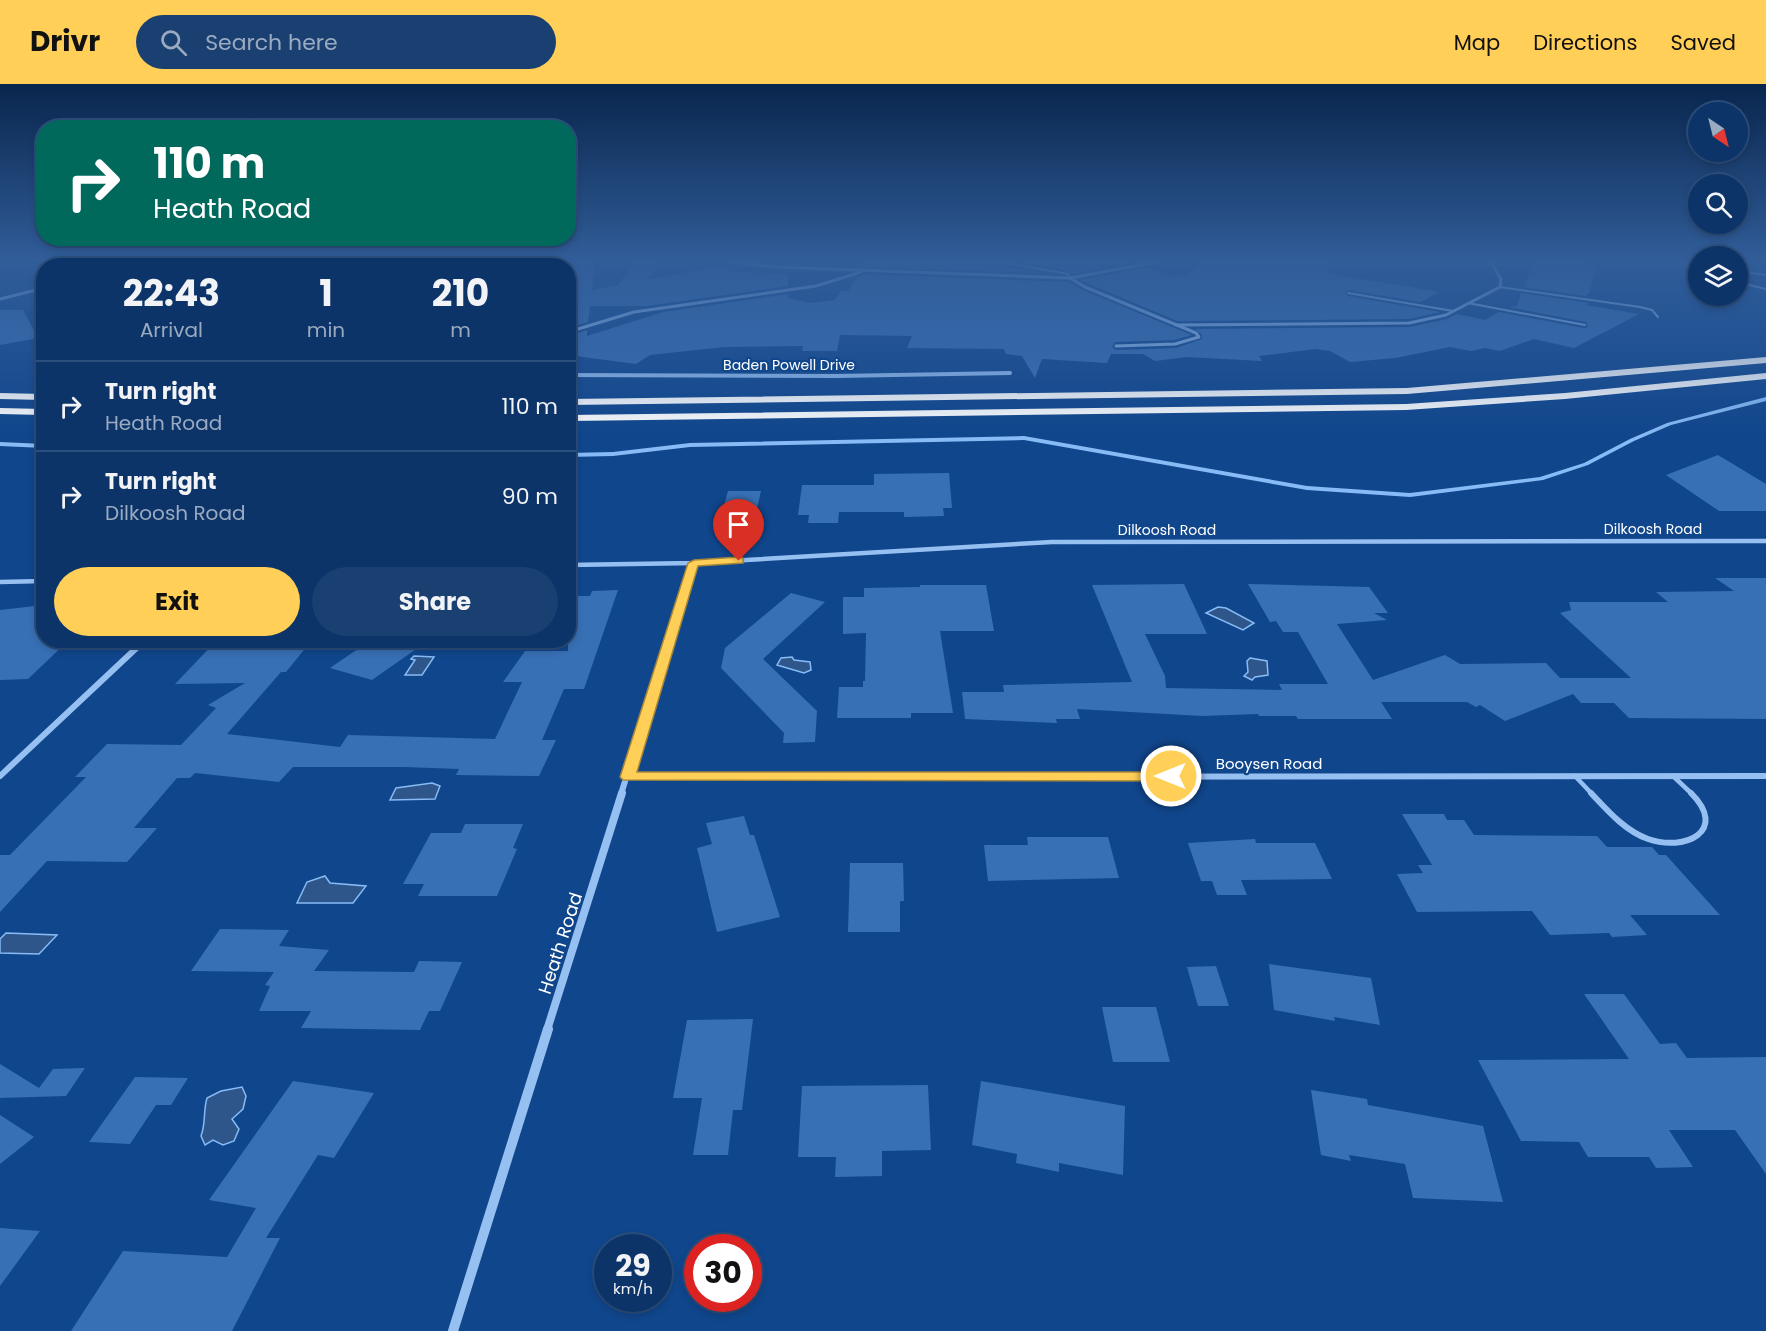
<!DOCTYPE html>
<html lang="en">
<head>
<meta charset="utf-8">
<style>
	:root { --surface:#0c3469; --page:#1a3f71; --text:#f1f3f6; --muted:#9aaac0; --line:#2c4f7d; --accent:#ffcf57 }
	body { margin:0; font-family:Poppins,sans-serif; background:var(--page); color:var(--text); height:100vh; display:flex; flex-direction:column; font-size:22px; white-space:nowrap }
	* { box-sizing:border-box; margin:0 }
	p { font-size:20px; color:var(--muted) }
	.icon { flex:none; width:33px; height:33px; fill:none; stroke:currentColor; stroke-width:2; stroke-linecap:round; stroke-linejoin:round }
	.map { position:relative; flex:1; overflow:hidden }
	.side { position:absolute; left:36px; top:174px; width:540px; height:390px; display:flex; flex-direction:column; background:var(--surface); border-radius:24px; box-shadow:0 3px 9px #0003,0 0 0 2px var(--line) }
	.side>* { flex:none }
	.hud { position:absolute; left:36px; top:36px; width:540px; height:126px; border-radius:24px; box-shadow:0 3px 9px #0003,0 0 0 2px var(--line); background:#00695c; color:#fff; overflow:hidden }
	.needle { width:39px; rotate:145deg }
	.fabs { position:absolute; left:1688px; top:18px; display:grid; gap:12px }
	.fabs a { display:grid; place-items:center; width:60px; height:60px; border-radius:50%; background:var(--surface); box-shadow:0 3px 9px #0003,0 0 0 2px var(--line); font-size:30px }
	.speed { position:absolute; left:594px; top:1150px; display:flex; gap:12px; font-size:30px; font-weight:700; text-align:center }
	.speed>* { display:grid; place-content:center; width:78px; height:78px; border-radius:50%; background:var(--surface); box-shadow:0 3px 9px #0003,0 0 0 2px var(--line); line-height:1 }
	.speed small { font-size:15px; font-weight:400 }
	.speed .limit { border:9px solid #d22; background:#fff; color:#111 }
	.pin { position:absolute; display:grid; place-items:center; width:51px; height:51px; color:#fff; margin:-62px -26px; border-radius:50% 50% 50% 0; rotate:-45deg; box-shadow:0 0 6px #0007 }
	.pin .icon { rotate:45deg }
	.me { position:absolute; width:66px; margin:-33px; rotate:270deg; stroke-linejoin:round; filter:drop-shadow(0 0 4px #0008) }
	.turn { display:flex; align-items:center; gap:21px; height:126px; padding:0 18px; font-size:27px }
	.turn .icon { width:78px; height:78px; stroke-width:2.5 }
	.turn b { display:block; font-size:42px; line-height:51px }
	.eta { display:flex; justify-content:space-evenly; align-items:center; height:102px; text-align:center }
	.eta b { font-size:36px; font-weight:700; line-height:42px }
	.action { display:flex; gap:12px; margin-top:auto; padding:12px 18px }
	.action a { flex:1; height:69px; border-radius:36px; background:var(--accent); color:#111; font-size:24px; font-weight:700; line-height:69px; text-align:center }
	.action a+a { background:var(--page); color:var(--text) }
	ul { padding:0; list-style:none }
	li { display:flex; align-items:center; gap:18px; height:90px; padding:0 18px; border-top:2px solid var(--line) }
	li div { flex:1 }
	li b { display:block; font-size:22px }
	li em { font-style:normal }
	header { display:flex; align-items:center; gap:36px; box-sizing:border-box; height:84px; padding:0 30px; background:var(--accent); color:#111 }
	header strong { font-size:28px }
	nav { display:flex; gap:33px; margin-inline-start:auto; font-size:21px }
	.search { width:420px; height:54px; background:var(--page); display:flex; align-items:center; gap:15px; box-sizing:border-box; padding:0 21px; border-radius:33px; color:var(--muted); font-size:22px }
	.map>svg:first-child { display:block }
	.water { fill:#2e568a; stroke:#87bbf6; stroke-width:1.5 }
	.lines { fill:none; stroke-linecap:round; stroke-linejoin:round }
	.stream { fill:#87bbf6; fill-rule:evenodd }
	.building { fill:#3870b5 }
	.lane-far2 { stroke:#96c0f2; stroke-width:2 }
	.lane-far1 { stroke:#96c0f2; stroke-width:4.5 }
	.lane { stroke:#96c0f2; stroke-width:6 }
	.street-far5 { stroke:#96c0f2; stroke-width:3 }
	.street-far4 { stroke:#96c0f2; stroke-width:4 }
	.street-far3 { stroke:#96c0f2; stroke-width:4.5 }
	.street-far2 { stroke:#96c0f2; stroke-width:6 }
	.street-far1 { stroke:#96c0f2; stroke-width:8 }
	.street { stroke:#96c0f2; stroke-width:10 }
	.highway { fill:#fff; fill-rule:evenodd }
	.route { fill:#ffcf57; stroke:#a68739; stroke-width:1.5 }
	.labels { text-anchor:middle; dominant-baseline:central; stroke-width:4.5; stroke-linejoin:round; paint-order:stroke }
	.far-street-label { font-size:14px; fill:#fff; stroke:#10468c }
	.street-label { font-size:15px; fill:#fff; stroke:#10468c }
	.near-street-label { font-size:18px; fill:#fff; stroke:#10468c }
</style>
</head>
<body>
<header>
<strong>Drivr</strong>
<div class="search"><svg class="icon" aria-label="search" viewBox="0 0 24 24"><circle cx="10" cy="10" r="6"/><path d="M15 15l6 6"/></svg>Search here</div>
<nav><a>Map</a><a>Directions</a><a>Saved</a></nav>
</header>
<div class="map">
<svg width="1766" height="1247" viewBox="0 0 1766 1247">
	<rect width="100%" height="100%" fill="#10468c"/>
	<g class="water">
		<path d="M1218,523l8,1 28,15 -11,7 -37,-17z"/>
		<path d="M414,572l20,1 -12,18h-17l10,-15 -4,-1z"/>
		<path d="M792,573l2,3 16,2 1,8 -7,3 -27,-8 4,-7z"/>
		<path d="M1250,574l17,3 1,14 -13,2 -3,3 -8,-4 4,-4 -1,-11z"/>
		<path d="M432,699l8,3 -5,13 -45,1 6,-12z"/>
		<path d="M325,792l5,7 36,3 -13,17h-56l10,-21z"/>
		<path d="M6,849l51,2 -18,19 -39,-1v-14z"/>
		<path d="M242,1003l4,9 -3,13 -11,10 7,10 -5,12 -11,4 -10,-5 -8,5 -4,-9c5,-13 2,-24 6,-38l14,-7z"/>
	</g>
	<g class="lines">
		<g class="stream">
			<path d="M1766,313v4l-95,24 -37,16 -46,24 -45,15 -133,17 -103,-7 -283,-50 -334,7 -77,9 -45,1v-4l45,-1 77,-9 334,-7 283,50 103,7 130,-16 44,-14 46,-24 37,-16z"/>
			<path d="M0,358l44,2v4l-44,-2z"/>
		</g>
	</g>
	<g class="building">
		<path d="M568,178h27l-3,28 26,-5 17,-23h25l-11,17 74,-13 15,6 50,2v12l-141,20h-57l-2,16 -20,6z"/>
		<path d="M867,178h130l2,3 46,8 -181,-6z"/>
		<path d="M1021,178h114l-63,12 -3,-3z"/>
		<path d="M1204,178h125l-2,11 112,19 -18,10 -72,-12 -4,2 2,4 94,16 -32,7 -232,2 -97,-41 69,-13 24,9 14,-2z"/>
		<path d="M1534,178l62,2 -7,29 -3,3 -62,-9z"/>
		<path d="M864,190l205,8 14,8 109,45 -18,5 -59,2 -3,5 4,3 60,-2 26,-9v-4l-7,-6 214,-2 38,-8 10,-5 28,6 14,-8 85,16 4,-1 -2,-5 -77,-15 8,-1 4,-13 68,10 -3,2 53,9 -65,34 -40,-9 -34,12 -15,-3 -14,3 -21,-4 -55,11 -45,4 -20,-11 -15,-2 -56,7 3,5 -75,-4 -32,4 -12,-7h-32l-4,9 -65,-4 -7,19 -13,-22 -16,-2 -2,-5 -97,-1 5,-12 -72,-1 -3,16h-35l1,-5 -79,1 -74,8 -14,9 -68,-9v-19l19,-6v6l76,-24 125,-18v4l23,5 24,-3 6,-9h7l9,-14z"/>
		<path d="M0,226h23l15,28 -38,7z"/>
		<path d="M1718,371l48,29v27h-47l-53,-36z"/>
		<path d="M949,389l3,35h-9l1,8 -40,1v-5h-65l-1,11h-30l1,-8h-11l4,-30h72v-11z"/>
		<path d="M728,407h33l-6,26h-34z"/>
		<path d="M1715,494h51v141l-137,-1 -15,-15h-33l-8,-9 -68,27 -25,-16 -4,2 -9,-5h-86l11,17h-94l-2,-3h-37l-1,-2 -56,2 -125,-7 3,10h-24l1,4 -92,-4 -3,-27h42l-1,-7 129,-3 -40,-97 92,-1 23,50h-62l20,42 1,12 116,2 -3,-6h49l-30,-52h-15l-7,-11 -6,1 -22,-38 121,3 19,26h-14l13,7 -50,4 36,56 72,-25 15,9 86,-1 14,15h71l-71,-65 11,-3 -2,-8h99l-12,-10 78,-1z"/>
		<path d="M920,501h66l8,46h-54l13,82h-42v5h-74l2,-31h24v-6h2l1,-48 -23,1v-37h21v-9l56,-1z"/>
		<path d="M618,506l-34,99h-20l-22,51h14l-17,36 -83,-1 3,-6 -54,-2h-112l-14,15 -84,-9 -5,5h-13l-43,50h23l-30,34 -80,-1 -47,51v-57h10l76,-78h-11l32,-33 74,1 35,-37 -8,-3 37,-22 -70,1 42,-44h95l-26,32h-5l-54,62 113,13 8,-12 147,4 27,-57h-19l22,-31h43v-55h22l2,-5z"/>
		<path d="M791,509l34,9 -62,57 54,52 -2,31 -32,1 1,-10 -63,-65 4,-20z"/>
		<path d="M44,521v35h25l-41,39 -28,1v-70z"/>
		<path d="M371,556h58l-57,40 -42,-12z"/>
		<path d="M1402,730h42l3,6h17l10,15 123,1 10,11h45l7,8h7l54,60h-90l17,20 -35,2 -3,-4 -59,2 -18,-24 -115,1 -20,-38 26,-1 -5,-8h14z"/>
		<path d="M744,732l6,19h4l26,82 -63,15 -20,-84 15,-4 -6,-21z"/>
		<path d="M465,740h58l-10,24 4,1 -20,47h-79l6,-12h-21l28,-51h30z"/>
		<path d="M1027,753h81l11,41 -131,3 -4,-36h44z"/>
		<path d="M1255,755l1,4h59l17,36 -91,1 6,15h-30l-5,-14h-11l-13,-38z"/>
		<path d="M850,779h53l1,38h-4v31h-52z"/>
		<path d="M220,845l69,1 -10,16 50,4 -15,21 100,1 5,-11 43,1 -22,49h-11l-9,19 -119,-2 10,-17h-52l11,-25 -5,-1 9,-13 -83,-1z"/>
		<path d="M1269,880l102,14 9,47 -46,-8 1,4 -61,-11z"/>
		<path d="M1216,882l13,40h-31l-11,-39z"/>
		<path d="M1584,910h40l36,50 16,-1 11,15 79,-1v117l-31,-44h-66l24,37 -37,1 -7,-11h-61l-9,-15 -58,-1 -43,-81 151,-1z"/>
		<path d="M1102,923h54l14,55h-57z"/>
		<path d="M753,935l-11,91h-9l-5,45h-35l9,-57h-29l14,-78z"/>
		<path d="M0,980l39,24 14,-19 32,-1 -19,28 -66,2z"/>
		<path d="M135,993l53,1 -17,27h-15l-26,39 -41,-2z"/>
		<path d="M293,997l81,12 -40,65 -16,-3 -52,83h14l-48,93h-161l52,-80 104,6 29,-49 -47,-8z"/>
		<path d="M981,997l144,25 -2,69 -64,-12v9l-43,-9 1,-9 -45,-9z"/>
		<path d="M928,1001l3,65 -49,1v25l-47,1 1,-20h-38l4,-71z"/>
		<path d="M1311,1006l56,9 1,6 115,21 20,76 -90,-4 -8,-34 -56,-9 2,6 -30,-6z"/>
		<path d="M0,1031l34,22 -34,27z"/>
		<path d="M0,1144l40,3 -40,55z"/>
	</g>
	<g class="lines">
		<g class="lane-far2">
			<path d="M1000,178l68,12 2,4"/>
			<path d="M1680,178l18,10"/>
			<path d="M1683,178l15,3"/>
			<path d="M1737,187l29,4"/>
			<path d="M1737,198l29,7"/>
			<path d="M1500,203l140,20 12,3 6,7"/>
			<path d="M1348,209l105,18"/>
			<path d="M1468,219l117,22"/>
		</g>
		<g class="lane-far1">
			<path d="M1575,692l17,18"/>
			<path d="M1673,692l19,18"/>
		</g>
		<path class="lane" d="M1591,709c16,17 34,38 57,46 37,13 81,-8 43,-46"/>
		<g class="street-far5">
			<path d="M731,178l45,5 294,11 87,-16"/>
			<path d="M45,181l6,-3"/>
			<path d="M133,182l13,-4"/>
			<path d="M476,182l8,-4"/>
			<path d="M1070,194l15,9 111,46 3,4 -24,7 -59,2"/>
			<path d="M0,215l44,-11"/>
			<path d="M1176,241l233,-2 37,-8 54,-28 1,-8 -10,-17"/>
			<path d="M568,248l66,-20 182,-26 45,-14"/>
		</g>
		<path class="street-far4" d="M568,291l268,1 174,-3"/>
		<g class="street-far3">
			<path d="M568,481l126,-2 358,-21 714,-1"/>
			<path d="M0,498l44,-1"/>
			<path d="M679,525l15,-46"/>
		</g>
		<g class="street-far2">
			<path d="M0,692l145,-136"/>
			<path d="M628,693l1138,-1"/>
			<path d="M621,710l59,-186"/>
		</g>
		<path class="street-far1" d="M547,946l75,-237"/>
		<path class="street" d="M453,1247l95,-302"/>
		<g class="highway">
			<path d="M1766,273v6l-359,31 -839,11v-6l839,-11z"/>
			<path d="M1766,289v6l-201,20 -159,11 -838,11v-6l838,-11 159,-11z"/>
			<path d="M0,309l44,1v6l-44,-1z"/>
			<path d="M0,324l44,1v6l-44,-1z"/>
		</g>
	</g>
	<linearGradient id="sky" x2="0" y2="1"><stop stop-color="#09264d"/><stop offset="0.5" stop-color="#315d99"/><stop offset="1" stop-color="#315d99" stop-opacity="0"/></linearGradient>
	<rect width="1766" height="353" fill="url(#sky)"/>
	<path class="route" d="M739,473l4,1v5l-45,3 -61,206h534l8,4 -8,5 -548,-1 -3,-3 68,-214 6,-3z"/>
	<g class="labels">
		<g class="far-street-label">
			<text x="789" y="281">Baden Powell Drive</text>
			<text x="1653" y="445">Dilkoosh Road</text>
			<text x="1167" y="446">Dilkoosh Road</text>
		</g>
		<g class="street-label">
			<text x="1269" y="679">Booysen Road</text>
		</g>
		<g class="near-street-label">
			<text transform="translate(560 859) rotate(-72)">Heath Road</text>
		</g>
	</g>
</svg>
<div class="fabs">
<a><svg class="needle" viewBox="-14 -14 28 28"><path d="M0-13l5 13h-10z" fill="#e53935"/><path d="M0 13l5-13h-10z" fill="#9aaac0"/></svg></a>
<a><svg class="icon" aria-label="search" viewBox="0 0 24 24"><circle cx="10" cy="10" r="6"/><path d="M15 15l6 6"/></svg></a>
<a><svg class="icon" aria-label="layers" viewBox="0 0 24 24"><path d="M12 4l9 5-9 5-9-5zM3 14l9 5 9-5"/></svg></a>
</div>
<div class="speed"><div>29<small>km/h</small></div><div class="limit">30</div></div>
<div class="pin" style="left:739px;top:477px;background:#d93025"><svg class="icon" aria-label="arrive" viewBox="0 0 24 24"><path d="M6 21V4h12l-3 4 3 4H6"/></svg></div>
<svg class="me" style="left:1171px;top:692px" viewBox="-20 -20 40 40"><circle r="17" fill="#ffcf57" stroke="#fff" stroke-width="3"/><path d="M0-11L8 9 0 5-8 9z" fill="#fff"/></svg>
<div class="hud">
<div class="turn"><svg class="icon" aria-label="right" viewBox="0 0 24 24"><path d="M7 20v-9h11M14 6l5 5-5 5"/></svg><div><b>110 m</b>Heath Road</div></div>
</div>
<section class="side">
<div class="eta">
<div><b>22:43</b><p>Arrival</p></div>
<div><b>1</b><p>min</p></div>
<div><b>210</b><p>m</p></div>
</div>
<ul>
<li><svg class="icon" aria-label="right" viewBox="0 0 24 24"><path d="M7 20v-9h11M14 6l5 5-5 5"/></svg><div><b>Turn right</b><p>Heath Road</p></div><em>110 m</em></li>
<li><svg class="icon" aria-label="right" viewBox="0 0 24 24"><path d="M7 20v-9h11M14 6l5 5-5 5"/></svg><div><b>Turn right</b><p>Dilkoosh Road</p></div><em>90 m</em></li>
</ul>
<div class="action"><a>Exit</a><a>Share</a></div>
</section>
</div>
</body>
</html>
